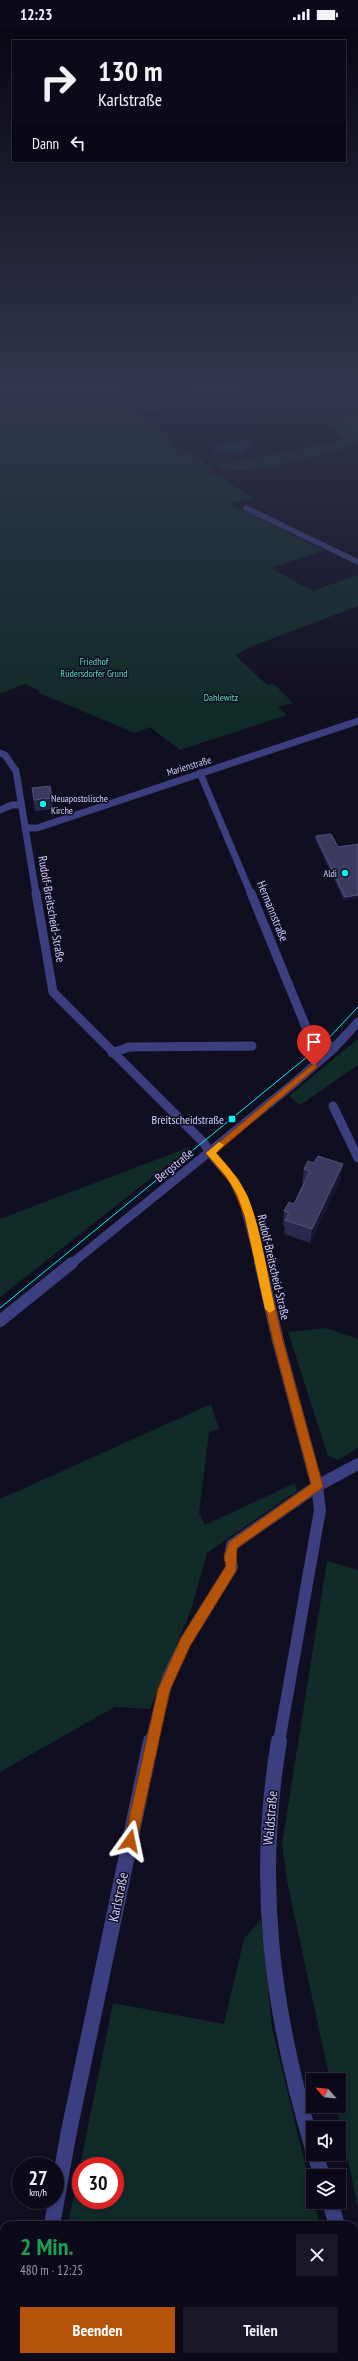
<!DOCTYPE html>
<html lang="de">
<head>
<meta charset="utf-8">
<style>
	:root { --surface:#0c0a19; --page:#1a1826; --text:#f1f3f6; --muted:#9a9aa2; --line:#2c2b38; --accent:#b45309 }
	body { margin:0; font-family:"PT Sans Narrow",sans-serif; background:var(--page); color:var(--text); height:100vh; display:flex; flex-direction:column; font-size:15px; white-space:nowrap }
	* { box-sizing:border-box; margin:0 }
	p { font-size:13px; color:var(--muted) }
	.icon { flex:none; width:22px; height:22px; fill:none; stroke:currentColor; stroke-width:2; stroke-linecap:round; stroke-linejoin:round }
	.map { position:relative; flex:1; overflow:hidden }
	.drawer { position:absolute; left:0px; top:2193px; width:358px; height:140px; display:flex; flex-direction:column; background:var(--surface); border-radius:12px 12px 0 0; box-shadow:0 2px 6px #0003,0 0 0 1px var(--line) }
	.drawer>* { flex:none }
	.top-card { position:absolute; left:12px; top:12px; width:334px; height:122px; border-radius:0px; box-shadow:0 2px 6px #0003,0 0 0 1px var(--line); background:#0c0a19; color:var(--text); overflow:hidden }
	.needle { width:26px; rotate:297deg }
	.fabs { position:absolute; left:306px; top:2045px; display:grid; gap:8px }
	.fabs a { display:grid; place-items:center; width:40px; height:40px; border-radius:0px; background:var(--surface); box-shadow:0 2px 6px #0003,0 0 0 1px var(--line); font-size:20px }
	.speed { position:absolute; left:12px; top:2129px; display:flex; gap:8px; font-size:20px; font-weight:700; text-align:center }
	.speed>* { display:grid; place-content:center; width:52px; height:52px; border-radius:50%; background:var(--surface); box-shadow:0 2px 6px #0003,0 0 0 1px var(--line); line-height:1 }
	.speed small { font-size:10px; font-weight:400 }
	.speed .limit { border:6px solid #d22; background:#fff; color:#111 }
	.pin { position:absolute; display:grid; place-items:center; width:34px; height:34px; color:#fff; margin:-41px -17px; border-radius:50% 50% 50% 0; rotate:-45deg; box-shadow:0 0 4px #0007 }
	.pin .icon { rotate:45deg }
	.me { position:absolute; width:44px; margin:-22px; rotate:12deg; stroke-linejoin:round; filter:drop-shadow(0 0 3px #0008) }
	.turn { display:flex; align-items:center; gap:14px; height:84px; padding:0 20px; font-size:18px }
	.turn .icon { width:52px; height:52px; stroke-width:2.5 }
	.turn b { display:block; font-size:28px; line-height:34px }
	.then { display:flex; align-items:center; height:38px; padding:0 20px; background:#0003; gap:8px; font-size:15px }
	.round { display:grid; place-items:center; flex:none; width:42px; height:42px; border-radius:0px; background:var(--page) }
	.headline { display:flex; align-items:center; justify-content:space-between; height:68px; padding:0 20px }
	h1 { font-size:24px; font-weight:700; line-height:30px; color:#1e9e55 }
	.primary-button { display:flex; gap:8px; margin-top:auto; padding:8px 20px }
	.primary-button a { flex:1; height:46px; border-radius:0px; background:var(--accent); color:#fff; font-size:16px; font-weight:700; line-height:46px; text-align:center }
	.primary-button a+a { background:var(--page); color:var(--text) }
	.status { display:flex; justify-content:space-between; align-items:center; height:28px; padding:0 20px; background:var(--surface); direction:ltr }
	.status svg { height:11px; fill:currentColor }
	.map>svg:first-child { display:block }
	.green { fill:#112b28; fill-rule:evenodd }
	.water { fill:#0e2846 }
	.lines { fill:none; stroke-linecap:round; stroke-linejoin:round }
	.minor-far4 { stroke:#3b3f7f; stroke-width:5.5 }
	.minor-far3 { stroke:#3b3f7f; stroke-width:7 }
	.minor-far2 { stroke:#3b3f7f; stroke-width:9 }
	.minor-far1 { stroke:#3b3f7f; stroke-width:12 }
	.minor { stroke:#3b3f7f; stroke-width:16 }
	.tertiary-far2 { stroke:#3b3f7f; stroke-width:9 }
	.tertiary-far1 { stroke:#3b3f7f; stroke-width:12 }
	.tertiary { stroke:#3b3f7f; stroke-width:16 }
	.motorway { fill:#f94fb2; fill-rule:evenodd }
	.tram { stroke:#08f2f2; stroke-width:1 }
	.wall { fill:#2b284f }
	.shaded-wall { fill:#191635 }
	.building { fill:#3d3a62; stroke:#54517a }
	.route { fill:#b45309; stroke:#753606 }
	.slow { fill:#f59e0b }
	.poi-dot { fill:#08f2f2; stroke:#100e21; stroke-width:1.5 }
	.labels { text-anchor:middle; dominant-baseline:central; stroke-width:3; stroke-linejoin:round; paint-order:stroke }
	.far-park-label { font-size:10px; fill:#5fdbaf; stroke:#100e21 }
	.far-street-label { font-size:10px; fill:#d1d0fd; stroke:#100e21 }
	.far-poi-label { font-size:10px; fill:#d1d0fd; stroke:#100e21; text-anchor:start }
	.street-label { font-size:12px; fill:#d1d0fd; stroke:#100e21 }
	.poi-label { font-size:12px; fill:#d1d0fd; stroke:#100e21; text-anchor:end }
	.near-street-label { font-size:14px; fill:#d1d0fd; stroke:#100e21 }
</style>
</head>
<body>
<div class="status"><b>12:23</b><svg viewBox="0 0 49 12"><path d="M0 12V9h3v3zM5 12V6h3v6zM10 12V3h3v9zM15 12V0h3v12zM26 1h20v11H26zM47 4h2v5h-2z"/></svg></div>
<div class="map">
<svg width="358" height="2333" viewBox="0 0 358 2333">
	<rect width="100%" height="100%" fill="#100e21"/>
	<g class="green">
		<path d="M0,359h121l-2,12 2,4 95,-16h34l-93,18 -16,-1 -11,3 56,47 6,-1 21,17 -6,2 16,7 32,20 -27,4 96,47 -53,18 41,23 46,-16v31l-108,41 -15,8 32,30 7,-1 19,19 -15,4 9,8 -107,35 -30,-23 -15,6 -98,-41 3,-1 -15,-7 -25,10z"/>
		<path d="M358,386v30c-28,7 -118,38 -140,21l127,-25 -25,-19z"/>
		<path d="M358,1011v26l-58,40 -11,-9z"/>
		<path d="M192,1118l-192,151v-78z"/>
		<path d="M326,1300l32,11v109l-20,12 -10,-4 -40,-124z"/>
		<path d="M211,1376l8,25 -10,3 -10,81 6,12 90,-42 2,8 -90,62 -16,57 -41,99 -35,-2 -115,65v-273z"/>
		<path d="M327,1533l31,9v637l-22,-101h3v-26h-9l-43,-199 -5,-37z"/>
		<path d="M261,1891l11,109 48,197h-252l45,-222 111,21 20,-85zM81,2138h34v34h-34z"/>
		<path d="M48,2329h225l-6,4h-220z"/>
	</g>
	<g class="water">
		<path d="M172,376l8,1 -34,8 -8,-7 18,1z"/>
		<path d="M247,413l5,2 -9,10h-28l-3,-7 7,-3z"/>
	</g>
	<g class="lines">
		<path class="minor-far4" d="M246,480l112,54"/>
		<g class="minor-far3">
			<path d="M0,725l5,2 11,16 20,123"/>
			<path d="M200,745l51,121"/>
			<path d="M0,782l12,-5h8"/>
			<path d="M25,800h12l321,-107"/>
		</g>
		<g class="minor-far2">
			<path d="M36,865l17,99 151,151 6,10"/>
			<path d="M251,865l57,139 26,16"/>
			<path d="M112,1025l17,-6 123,-1"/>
			<path d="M333,1078l25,52"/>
		</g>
		<path class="minor-far1" d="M151,1714l17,-65 17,-35 47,-75 -2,-10 2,-12 85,-59 41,-22"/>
		<g class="minor">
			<path d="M52,2197l17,-94 82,-390"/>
			<path d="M35,2329v4"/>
		</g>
		<g class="tertiary-far2">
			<path d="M210,1125l24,28 8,15 18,68"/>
			<path d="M71,1236l222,-180 41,-36 24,-26"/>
		</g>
		<g class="tertiary-far1">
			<path d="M260,1235l18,78 39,145 3,24 -41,232"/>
			<path d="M0,1293l72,-58"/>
		</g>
		<g class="tertiary">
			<path d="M279,1713c-24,143 -7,270 34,408"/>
			<path d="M315,2126l7,22"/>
			<path d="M330,2174l7,23"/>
			<path d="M354,2250l4,13"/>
		</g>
		<path class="motorway" d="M358,2321v12h-14l1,-4h9v-7z"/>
		<path class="tram" d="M0,1280l324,-265 34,-36"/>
	</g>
	<g class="wall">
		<path d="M32,760l20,10 1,11 -18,2z"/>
		<path d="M316,808l22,11 20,-3v54l-14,2 -29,-61z"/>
		<path d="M314,1135l29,1 -2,14 -31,65 -26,-9 1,-8 -2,-1 1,-14 10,-7 9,-20h-1l2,-15z"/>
	</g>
	<g class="shaded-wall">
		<path d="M358,867v3l-14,2 1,-3z"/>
		<path d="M343,1136l-2,14 -31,65 2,-14z"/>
	</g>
	<g class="building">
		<path d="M50,758l2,12 -18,2 -2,-12z"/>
		<path d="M331,806l7,13 20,-3v51l-13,2 -29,-61z"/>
		<path d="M318,1128l25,8 -31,65 -27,-9 4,-7 -5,-2 5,-9 5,2 16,-33 -6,-2 4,-8 6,2z"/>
	</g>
	<linearGradient id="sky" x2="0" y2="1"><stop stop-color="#090812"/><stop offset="0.52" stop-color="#31364e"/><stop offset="1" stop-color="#31364e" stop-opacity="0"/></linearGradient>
	<rect width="358" height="686" fill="url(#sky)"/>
	<path class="route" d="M314,1035l4,3 -2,2 -100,85 22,26 9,17 7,21 29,124 40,145 -2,3 -84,59 -1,23 -46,75 -20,44 -33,151 -2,5 -5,2 -4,-2 -2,-5 34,-152 23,-51 45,-72 -2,-9 5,-15 82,-58 -38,-143 -28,-124 -14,-33 -25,-31z"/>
	<path class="slow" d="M219,1114l5,3 -8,8c12,13 23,26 31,42 14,32 20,79 28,114l-5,4 -5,-4 -20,-92 -7,-21 -12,-20 -20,-23z"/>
	<g class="poi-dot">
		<circle cx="43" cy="776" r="4"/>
		<circle cx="345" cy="845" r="4"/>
		<rect x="228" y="1087" width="8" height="8" rx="2"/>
	</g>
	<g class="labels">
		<g class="far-park-label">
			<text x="94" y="633">Friedhof<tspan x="94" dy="12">Rüdersdorfer Grund</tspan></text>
			<text x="221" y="669">Dahlewitz</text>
		</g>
		<g class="far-street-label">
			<text transform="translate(189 738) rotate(-17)">Marienstraße</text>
		</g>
		<g class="far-poi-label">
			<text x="51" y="770">Neuapostolische<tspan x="51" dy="12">Kirche</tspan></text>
			<text x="337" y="845" text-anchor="end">Aldi</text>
		</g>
		<g class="street-label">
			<text transform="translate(52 881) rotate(80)">Rudolf-Breitscheid-Straße</text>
			<text transform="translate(273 883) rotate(68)">Hermannstraße</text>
			<text transform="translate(174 1137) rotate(-39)">Bergstraße</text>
			<text transform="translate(274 1239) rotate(77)">Rudolf-Breitscheid-Straße</text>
		</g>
		<g class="poi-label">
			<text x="224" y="1091">Breitscheidstraße</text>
		</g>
		<g class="near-street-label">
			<text transform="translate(270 1790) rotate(-85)">Waldstraße</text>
			<text transform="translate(118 1869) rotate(-78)">Karlstraße</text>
		</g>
	</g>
</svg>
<div class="fabs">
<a><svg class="needle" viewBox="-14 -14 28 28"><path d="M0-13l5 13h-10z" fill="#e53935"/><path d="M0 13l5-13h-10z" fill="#9a9aa2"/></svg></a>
<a><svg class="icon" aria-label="sound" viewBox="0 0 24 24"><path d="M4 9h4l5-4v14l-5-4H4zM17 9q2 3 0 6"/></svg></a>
<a><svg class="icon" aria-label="layers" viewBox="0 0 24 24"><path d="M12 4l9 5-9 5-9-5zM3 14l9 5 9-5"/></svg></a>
</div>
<div class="speed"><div>27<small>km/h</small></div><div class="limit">30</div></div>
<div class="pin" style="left:314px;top:1038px;background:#d93025"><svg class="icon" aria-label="arrive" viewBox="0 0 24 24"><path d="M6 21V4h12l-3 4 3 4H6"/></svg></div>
<svg class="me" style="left:130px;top:1813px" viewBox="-20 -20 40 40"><path d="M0-17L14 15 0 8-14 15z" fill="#b45309" stroke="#fff" stroke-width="4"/></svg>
<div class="top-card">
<div class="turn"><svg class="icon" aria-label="right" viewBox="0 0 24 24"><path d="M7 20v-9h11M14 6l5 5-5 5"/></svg><div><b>130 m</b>Karlstraße</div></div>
<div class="then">Dann<svg class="icon" aria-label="left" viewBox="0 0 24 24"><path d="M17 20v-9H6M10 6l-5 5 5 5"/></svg></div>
</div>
<section class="drawer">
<div class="headline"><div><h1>2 Min.</h1><p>480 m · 12:25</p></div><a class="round"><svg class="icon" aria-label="close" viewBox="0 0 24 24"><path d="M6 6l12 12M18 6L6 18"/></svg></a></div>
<div class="primary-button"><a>Beenden</a><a>Teilen</a></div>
</section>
</div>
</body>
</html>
